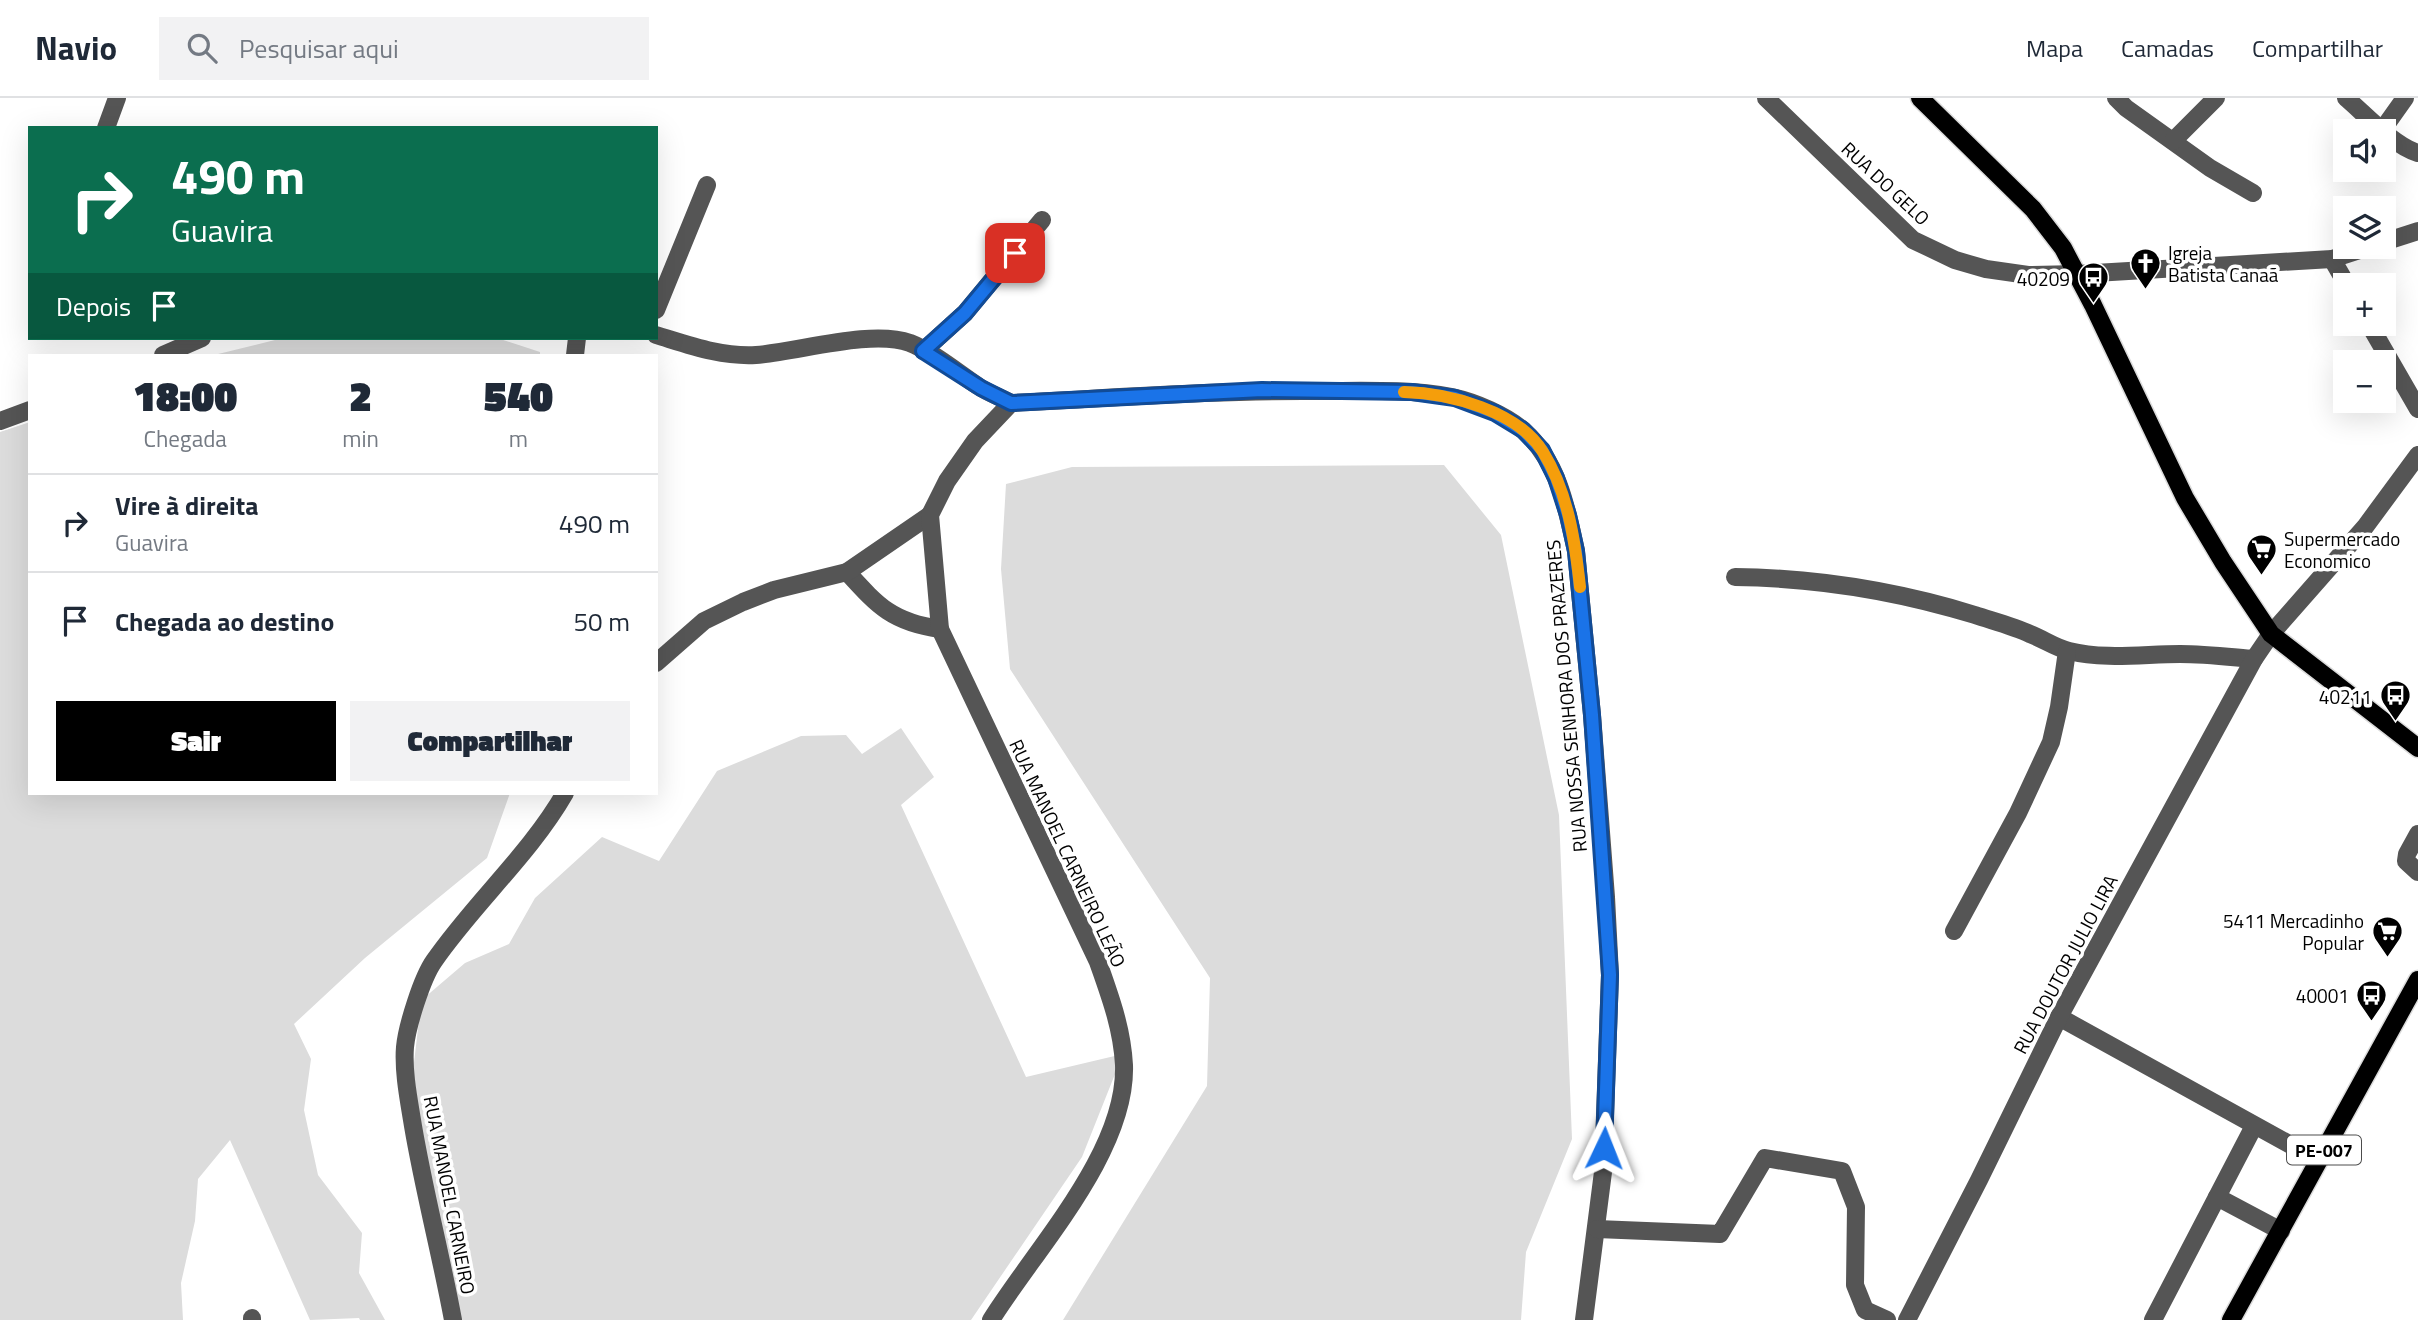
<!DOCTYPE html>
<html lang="pt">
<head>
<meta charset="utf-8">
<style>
	:root { --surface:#fff; --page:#f2f2f3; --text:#1f2937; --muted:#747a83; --line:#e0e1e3; --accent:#000 }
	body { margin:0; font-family:"Titillium Web",sans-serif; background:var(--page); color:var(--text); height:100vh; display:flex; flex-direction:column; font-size:26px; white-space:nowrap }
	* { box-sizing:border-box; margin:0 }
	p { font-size:23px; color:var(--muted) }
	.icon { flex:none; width:38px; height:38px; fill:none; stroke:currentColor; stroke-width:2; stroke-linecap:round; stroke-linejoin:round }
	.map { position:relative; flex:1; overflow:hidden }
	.drawer { position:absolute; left:28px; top:256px; width:630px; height:441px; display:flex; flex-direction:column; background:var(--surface); border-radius:0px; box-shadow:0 7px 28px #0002 }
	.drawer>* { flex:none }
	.guide { position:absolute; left:28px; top:28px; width:630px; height:214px; border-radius:0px; box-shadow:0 7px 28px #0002; background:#0b6e4f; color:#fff; overflow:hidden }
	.controls { position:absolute; left:2333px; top:21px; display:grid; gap:14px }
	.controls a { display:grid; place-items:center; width:63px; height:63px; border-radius:0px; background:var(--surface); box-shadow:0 7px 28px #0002; font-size:35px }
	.pin { position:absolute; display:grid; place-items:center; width:60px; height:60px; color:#fff; margin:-30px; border-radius:14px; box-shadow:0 4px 10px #0006 }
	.me { position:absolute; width:77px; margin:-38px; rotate:2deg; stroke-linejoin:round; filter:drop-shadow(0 0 5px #0008) }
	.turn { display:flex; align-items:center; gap:24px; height:147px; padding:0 28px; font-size:32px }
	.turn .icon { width:91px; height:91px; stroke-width:2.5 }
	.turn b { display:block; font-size:49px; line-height:60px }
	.then { display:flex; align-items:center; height:66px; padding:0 28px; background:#0003; gap:14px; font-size:26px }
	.eta { display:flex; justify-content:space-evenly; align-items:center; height:119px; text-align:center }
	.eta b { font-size:42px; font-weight:800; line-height:49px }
	.primary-button { display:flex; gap:14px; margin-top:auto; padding:14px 28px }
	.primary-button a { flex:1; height:80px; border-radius:0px; background:var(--accent); color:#fff; font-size:28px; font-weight:800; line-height:80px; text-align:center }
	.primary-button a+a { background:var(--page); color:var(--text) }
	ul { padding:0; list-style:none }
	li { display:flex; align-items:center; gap:21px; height:98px; padding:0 28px; border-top:2px solid var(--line) }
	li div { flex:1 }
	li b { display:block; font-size:26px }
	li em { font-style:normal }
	header { display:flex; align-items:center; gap:42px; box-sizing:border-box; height:98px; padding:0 35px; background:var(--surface); border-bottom:2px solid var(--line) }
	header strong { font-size:33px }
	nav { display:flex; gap:38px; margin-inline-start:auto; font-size:24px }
	.search { width:490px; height:63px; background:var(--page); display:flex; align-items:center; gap:18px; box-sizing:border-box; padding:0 24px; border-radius:0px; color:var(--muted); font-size:26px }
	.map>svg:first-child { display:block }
	.green { fill:#dcdcdc }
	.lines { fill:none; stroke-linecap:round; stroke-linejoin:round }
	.major-casing { stroke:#dbdbdb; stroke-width:21 }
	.minor { stroke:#555; stroke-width:18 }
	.major { stroke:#000; stroke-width:18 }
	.route-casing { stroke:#114b97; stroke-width:18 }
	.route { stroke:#1a73e8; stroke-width:12 }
	.slow { stroke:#f59e0b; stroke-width:12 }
	.labels { text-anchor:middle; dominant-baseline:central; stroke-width:7; stroke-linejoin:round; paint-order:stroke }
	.shield { fill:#fff; stroke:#4c4c4c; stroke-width:2 }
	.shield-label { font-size:18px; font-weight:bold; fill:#000 }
	.street-label { font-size:19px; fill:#000; stroke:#fff }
	.poi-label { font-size:19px; fill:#000; stroke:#fff; text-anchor:end }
</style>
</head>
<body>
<header>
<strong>Navio</strong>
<div class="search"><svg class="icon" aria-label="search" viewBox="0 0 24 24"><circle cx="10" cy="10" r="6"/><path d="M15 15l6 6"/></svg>Pesquisar aqui</div>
<nav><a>Mapa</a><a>Camadas</a><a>Compartilhar</a></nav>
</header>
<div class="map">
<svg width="2418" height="1222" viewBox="0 0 2418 1222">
	<rect width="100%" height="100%" fill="#fff"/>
	<g class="green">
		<path d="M283,240h214l43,14v3h-326z"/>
		<path d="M30,324v371h480l-23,65 -122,100 -71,66 17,35 -7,51 14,65 44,58 -3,40 26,47h-25l-1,-2 -49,2 -80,-180 -32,39 -3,42 -14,62 2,37h-183v-888z"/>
		<path d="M1444,367l57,70 58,280 13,324 -46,113 -5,68h-458l144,-234 3,-108 -200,-309 -9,-100 5,-85 66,-17z"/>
		<path d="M901,630l33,49 -33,28 125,272 97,-23 -41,103 -111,163h-512l-33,-161 -13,-88 6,-51 5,-22 41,-35 44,-19 26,-46 67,-61 57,24 58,-90 84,-35 45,-1 16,19z"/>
	</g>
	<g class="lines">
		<defs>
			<g id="major">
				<path d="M1920,0l113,111 30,39 30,57 92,193 38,64 48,72 147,114"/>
				<path d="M2231,1222l187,-340"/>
			</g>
		</defs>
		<use href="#major" class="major-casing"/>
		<g class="minor">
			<path d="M1766,0l147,142 42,20 31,9 42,6 50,-1 254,-15 37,-12"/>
			<path d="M2116,0l10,10 84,60 43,25"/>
			<path d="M2346,0c20,17 48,48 72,55"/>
			<path d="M106,30l11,-30"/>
			<path d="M2383,31l22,-31"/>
			<path d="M2173,43l43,-43"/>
			<path d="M2384,144l34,-11"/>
			<path d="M2332,161l15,26"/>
			<path d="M656,212l51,-125"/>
			<path d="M2369,226l49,85"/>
			<path d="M656,237c33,10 65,22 100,20 42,-3 115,-26 154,-12 23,9 47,29 68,43 10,7 22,11 33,17 103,-5 206,-13 309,-12 43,0 89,-2 132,6 23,5 54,18 72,34 34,30 43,78 52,120l16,164 14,182 4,78 -7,197 -19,148"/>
			<path d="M923,253l42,-38 77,-93"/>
			<path d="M163,257l39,-17"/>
			<path d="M575,257l2,-17"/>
			<path d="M0,323l30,-11"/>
			<path d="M847,474c31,34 45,50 93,57"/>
			<path d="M1735,479c81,1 162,14 240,38 18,6 38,11 55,19 13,5 26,14 39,17 36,9 75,3 111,3 25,0 50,3 74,5"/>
			<path d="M656,565l48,-42 39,-19 31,-12 73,-18 83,-57"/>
			<path d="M2418,736l-11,20 -1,7 12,11"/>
			<path d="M1954,833l64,-118 33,-71 8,-35 8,-56"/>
			<path d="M2059,919l259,143"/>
			<path d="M2217,1099l64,34"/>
			<path d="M1597,1131l123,5 45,-76 77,13 14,36 -1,78 10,25 22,10"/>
			<path d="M252,1222v-2"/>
			<path d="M453,1222c-12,-65 -29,-129 -40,-194 -4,-25 -10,-54 -8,-79 2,-21 17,-69 29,-86 40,-58 96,-107 131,-168"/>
			<path d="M991,1222c45,-72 136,-168 133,-255 -2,-37 -14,-69 -26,-103l-158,-333 -10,-114 17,-34 28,-40 36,-38"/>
			<path d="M1907,1222l72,-140 80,-163 195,-358 17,-25 94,-107 53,-72"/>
			<path d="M2153,1222l101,-194"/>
		</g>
		<use href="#major" class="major"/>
	</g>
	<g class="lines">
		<defs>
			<path id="route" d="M1015,155l-50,60 -42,38 58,37 30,15 251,-13 150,2 43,6 40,15 28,17 19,20 14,28 12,37 8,36 16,164 18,260 -6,173"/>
		</defs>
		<use href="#route" class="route-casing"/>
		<use href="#route" class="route"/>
		<path class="slow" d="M1404,294c45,1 114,19 139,60 25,40 32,89 37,135"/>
	</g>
	<defs>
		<symbol id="church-pin" viewBox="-11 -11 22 30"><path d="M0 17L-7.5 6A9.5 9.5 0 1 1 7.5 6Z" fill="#000" stroke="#fff"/><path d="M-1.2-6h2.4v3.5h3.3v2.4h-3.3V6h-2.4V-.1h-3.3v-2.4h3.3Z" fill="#fff"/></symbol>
		<symbol id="bus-pin" viewBox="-11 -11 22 30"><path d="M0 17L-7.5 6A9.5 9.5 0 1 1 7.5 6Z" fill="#000" stroke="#fff"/><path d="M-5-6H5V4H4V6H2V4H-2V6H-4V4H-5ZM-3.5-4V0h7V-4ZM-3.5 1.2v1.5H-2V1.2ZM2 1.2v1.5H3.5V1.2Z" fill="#fff"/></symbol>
		<symbol id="supermarket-pin" viewBox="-11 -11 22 30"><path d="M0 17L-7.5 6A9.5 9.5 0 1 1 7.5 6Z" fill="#000" stroke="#fff"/><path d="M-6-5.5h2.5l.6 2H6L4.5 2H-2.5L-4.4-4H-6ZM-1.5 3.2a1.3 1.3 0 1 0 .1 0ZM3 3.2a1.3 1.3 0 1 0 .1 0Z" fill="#fff"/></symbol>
	</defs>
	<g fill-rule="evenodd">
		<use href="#church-pin" x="2128" y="148" width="35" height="47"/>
		<use href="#bus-pin" x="2076" y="162" width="35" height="47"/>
		<use href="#supermarket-pin" x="2244" y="434" width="35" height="47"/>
		<use href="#bus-pin" x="2378" y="580" width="35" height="47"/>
		<use href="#supermarket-pin" x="2370" y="816" width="35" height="47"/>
		<use href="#bus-pin" x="2354" y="880" width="35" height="47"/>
	</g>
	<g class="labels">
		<rect class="shield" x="2287" y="1037.5" width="74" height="29" rx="5"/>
		<g class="shield-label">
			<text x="2324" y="1052">PE-007</text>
		</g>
		<g class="street-label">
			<text transform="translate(1886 85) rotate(43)">RUA DO GELO</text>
			<text transform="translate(1566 598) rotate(-95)">RUA NOSSA SENHORA DOS PRAZERES</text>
			<text transform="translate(1068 755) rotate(65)">RUA MANOEL CARNEIRO LEÃO</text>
			<text transform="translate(2065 866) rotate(-62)">RUA DOUTOR JULIO LIRA</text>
			<text transform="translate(450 1097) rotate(79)">RUA MANOEL CARNEIRO</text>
		</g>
		<g class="poi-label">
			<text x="2168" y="154" text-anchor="start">Igreja<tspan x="2168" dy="22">Batista Canaã</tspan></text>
			<text x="2070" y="180">40209</text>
			<text x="2284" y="440" text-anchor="start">Supermercado<tspan x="2284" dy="22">Economico</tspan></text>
			<text x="2372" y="598">40211</text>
			<text x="2364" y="822">5411 Mercadinho<tspan x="2364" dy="22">Popular</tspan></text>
			<text x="2349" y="897">40001</text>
		</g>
	</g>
</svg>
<div class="controls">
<a><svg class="icon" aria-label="sound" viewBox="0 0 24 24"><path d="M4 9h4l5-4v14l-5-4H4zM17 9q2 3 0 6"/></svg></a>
<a><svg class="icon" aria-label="layers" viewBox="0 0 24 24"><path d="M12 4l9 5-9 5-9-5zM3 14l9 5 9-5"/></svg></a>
<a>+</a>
<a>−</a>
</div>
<div class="pin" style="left:1015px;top:155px;background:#d93025"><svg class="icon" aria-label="arrive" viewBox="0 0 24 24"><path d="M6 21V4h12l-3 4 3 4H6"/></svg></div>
<svg class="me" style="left:1604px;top:1050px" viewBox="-20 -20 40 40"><path d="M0-17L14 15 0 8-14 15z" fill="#1a73e8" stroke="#fff" stroke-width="4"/></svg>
<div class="guide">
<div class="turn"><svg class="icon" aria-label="right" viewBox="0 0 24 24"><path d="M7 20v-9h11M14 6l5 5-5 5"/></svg><div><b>490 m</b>Guavira</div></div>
<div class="then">Depois<svg class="icon" aria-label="arrive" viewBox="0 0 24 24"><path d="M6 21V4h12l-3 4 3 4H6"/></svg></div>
</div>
<section class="drawer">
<div class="eta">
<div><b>18:00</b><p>Chegada</p></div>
<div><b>2</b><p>min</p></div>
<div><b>540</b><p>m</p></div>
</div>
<ul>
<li><svg class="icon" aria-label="right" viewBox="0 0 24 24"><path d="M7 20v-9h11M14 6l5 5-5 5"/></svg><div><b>Vire à direita</b><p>Guavira</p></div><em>490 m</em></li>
<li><svg class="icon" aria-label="arrive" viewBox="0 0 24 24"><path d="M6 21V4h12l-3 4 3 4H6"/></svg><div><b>Chegada ao destino</b></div><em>50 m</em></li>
</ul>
<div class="primary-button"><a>Sair</a><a>Compartilhar</a></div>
</section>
</div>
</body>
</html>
